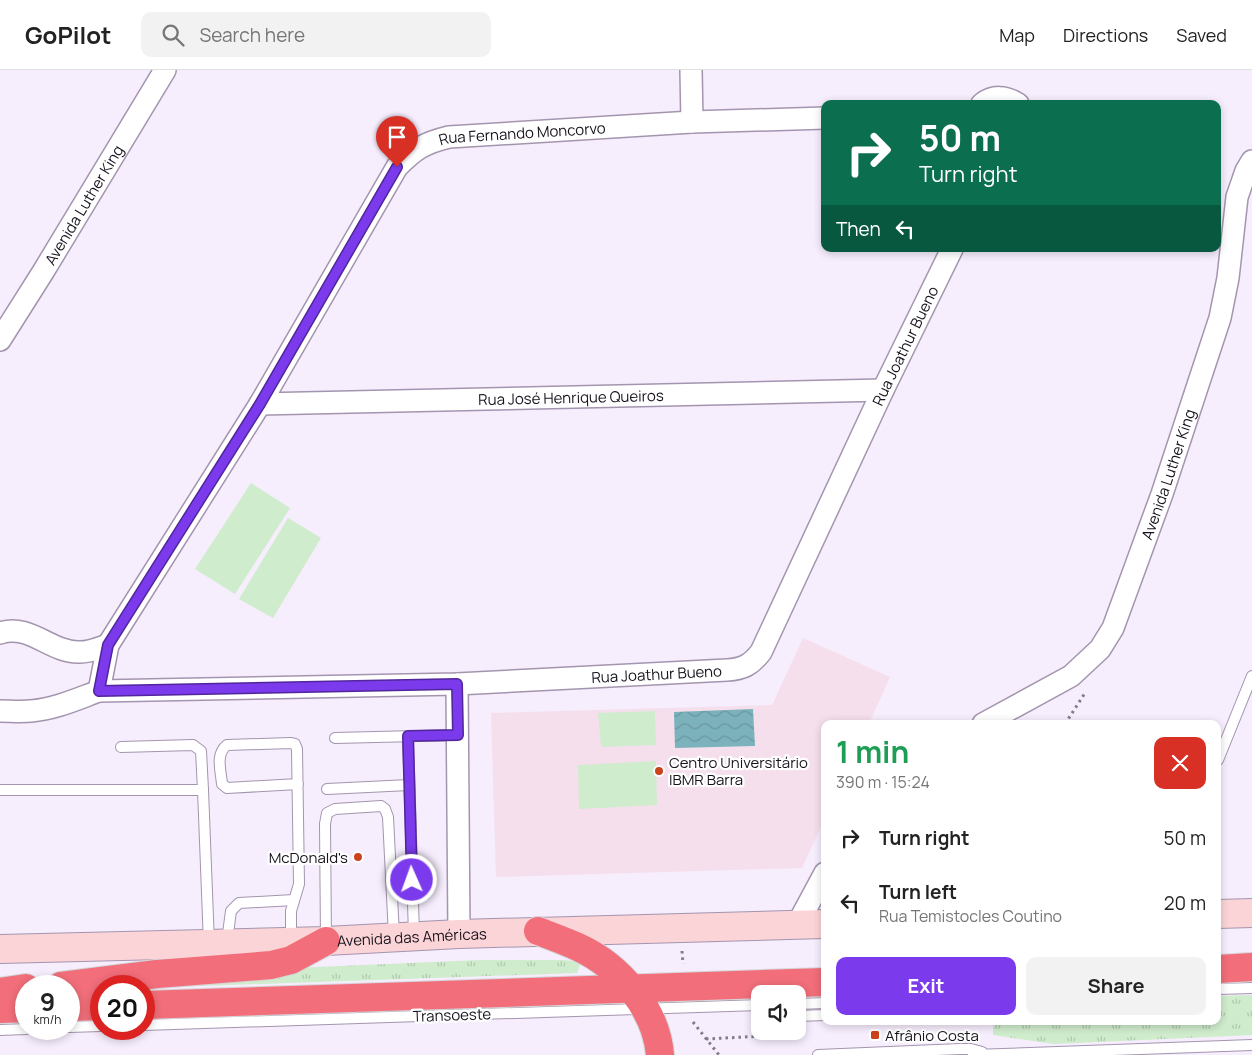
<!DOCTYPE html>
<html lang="en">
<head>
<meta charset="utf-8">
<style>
	:root { --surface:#fff; --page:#f2f2f2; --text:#222; --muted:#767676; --line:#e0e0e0; --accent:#7c3aed }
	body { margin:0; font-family:Manrope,sans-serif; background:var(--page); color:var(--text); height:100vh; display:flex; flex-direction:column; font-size:19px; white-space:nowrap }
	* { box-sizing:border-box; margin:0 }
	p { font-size:16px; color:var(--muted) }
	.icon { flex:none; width:28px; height:28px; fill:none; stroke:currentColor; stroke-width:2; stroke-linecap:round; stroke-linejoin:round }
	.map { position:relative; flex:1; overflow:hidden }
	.drawer { position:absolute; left:821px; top:650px; width:400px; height:305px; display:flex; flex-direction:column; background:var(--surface); border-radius:10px; box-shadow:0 2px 8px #0003 }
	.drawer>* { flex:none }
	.guide { position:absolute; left:821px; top:30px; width:400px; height:152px; border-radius:10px; box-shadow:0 2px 8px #0003; background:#0b6e4f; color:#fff; overflow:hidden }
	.buttons { position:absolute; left:751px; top:915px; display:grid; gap:10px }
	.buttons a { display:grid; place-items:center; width:55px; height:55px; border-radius:10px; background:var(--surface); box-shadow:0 2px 8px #0003; font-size:25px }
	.speed { position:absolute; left:15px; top:905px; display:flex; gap:10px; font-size:25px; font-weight:700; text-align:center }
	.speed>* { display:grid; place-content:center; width:65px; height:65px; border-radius:50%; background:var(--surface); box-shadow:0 2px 8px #0003; line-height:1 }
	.speed small { font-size:12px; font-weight:400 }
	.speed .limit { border:8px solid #d22; background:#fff; color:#111 }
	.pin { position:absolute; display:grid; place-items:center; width:42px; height:42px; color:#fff; margin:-51px -21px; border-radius:50% 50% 50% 0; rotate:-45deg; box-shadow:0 0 5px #0007 }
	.pin .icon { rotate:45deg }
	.me { position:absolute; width:55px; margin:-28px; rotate:358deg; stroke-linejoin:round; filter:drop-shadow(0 0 4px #0008) }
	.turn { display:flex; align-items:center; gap:18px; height:105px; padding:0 15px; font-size:22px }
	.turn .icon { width:65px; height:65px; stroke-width:2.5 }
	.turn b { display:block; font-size:35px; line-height:42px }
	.then { display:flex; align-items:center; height:48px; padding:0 15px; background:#0003; gap:10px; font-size:19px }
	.round { display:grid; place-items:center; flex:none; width:52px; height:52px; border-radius:10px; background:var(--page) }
	.summary { display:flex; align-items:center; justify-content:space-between; height:85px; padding:0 15px }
	h1 { font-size:30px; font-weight:700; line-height:38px; color:#1e9e55 }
	.cta { display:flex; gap:10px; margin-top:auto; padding:10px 15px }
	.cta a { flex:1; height:58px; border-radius:10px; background:var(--accent); color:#fff; font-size:20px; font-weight:700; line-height:58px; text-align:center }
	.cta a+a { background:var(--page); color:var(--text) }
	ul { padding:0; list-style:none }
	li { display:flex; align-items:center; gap:15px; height:65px; padding:0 15px }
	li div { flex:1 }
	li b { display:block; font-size:19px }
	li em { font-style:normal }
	header { display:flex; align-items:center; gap:30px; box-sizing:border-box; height:70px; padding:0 25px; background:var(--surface); border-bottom:1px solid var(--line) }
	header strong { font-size:24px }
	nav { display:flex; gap:28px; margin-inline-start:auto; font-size:18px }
	.search { width:350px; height:45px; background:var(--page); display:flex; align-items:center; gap:12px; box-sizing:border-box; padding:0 18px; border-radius:10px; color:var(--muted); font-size:19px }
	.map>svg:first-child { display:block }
	.education { fill:#f6dfed }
	.grass { fill:url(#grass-tufts) }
	.pitch { fill:#cfeccc }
	.water { fill:url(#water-waves) }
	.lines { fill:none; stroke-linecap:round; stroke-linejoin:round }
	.lane-casing { stroke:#a495af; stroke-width:12 }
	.street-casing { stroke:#a495af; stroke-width:24 }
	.secondary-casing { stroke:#a495af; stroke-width:30 }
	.highway-casing { stroke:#d5d4d6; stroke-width:30 }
	.path { stroke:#817b87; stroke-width:3; stroke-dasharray:2.5 4; stroke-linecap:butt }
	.lane { stroke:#fff; stroke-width:10 }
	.street { stroke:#fff; stroke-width:21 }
	.secondary { stroke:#fbd4d7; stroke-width:28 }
	.highway { stroke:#f16e7a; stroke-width:28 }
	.route-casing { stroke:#51269a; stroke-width:12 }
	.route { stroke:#7c3aed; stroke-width:9 }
	.poi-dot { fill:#cb421d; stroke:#fff; stroke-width:2 }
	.labels { text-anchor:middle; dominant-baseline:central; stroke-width:4.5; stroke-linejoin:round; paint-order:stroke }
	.street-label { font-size:15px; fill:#17121c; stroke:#fff }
	.poi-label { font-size:15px; fill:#17121c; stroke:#fff; text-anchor:start }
</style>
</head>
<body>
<header>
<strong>GoPilot</strong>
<div class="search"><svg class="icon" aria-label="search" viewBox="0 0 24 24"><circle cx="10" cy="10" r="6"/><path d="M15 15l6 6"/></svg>Search here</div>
<nav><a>Map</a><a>Directions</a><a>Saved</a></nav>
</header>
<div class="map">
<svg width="1252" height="985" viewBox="0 0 1252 985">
	<defs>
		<pattern id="grass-tufts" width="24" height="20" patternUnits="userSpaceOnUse" patternTransform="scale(1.25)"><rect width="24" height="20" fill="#cfeccc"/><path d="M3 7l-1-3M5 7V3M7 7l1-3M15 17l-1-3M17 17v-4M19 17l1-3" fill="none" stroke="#b1c9af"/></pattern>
		<pattern id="water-waves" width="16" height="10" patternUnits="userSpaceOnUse" patternTransform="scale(1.25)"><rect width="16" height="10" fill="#7bb2bc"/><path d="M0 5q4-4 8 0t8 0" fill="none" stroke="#6a98a1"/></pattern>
	</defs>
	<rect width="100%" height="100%" fill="#f6edfd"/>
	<path class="education" d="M803,568l87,39 -21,47h-44v94l-23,50 -306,9 -5,-164 281,-8z"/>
	<g class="grass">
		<path d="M479,890h85l17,2 -4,11 -433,15 127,-19z"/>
		<path d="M1252,925v40l-198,9 -61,-9 1,-14h224v-25z"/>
	</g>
	<g class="pitch">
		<path d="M251,413l39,25 -55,86 -40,-25z"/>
		<path d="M288,448l33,20 -48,80 -34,-19z"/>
		<path d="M655,641l1,34 -55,2 -3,-34z"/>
		<path d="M656,691l1,44 -78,4 -1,-44z"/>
	</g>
	<path class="water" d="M753,639l2,37 -80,2 -1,-36z"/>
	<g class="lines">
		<defs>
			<g id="lane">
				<path d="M408,667l6,198"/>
				<path d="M335,668l123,-3"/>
				<path d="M121,677l72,-2 8,6 2,39"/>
				<path d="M1218,690l34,-84"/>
				<path d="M327,719l82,-4"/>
				<path d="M0,720h203l6,154"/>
				<path d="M227,871l4,-30 8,-8 55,-3"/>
				<path d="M291,871v-30l8,-27 -2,-135 -2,-5 -5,-1 -63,2c-12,9 -6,26 -5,39l5,4 71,-4"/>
				<path d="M326,871l-1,-117 2,-11 8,-4 46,-3 4,3 3,8 6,119"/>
				<path d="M1218,919l34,-1"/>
				<path d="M798,934l27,-1"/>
				<path d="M798,946l27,-1"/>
				<path d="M144,955l616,-20"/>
				<path d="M69,957l32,-1"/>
				<path d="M0,960l26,-1"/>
				<path d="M818,985l142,-6h11l11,3"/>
				<path d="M973,985l279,-10"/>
			</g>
			<g id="street">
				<path d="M691,0l1,52"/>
				<path d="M982,34c11,-9 24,-8 36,0"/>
				<path id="s1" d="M0,270l43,-68 122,-202"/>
				<path id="s2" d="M260,334l623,-14"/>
				<path d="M0,563c29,-10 50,19 78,19 10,1 21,-4 30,-7"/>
				<path d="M457,614l2,250"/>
				<path id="s3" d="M99,621l9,-46 152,-241 137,-237c18,-18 27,-24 52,-30l243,-15 133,-4"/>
				<path id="s4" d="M0,641c10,0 21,1 31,0 24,-2 46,-12 68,-20l358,-7 270,-14c16,-1 24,-5 34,-18l122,-262 69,-141"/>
				<path id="s5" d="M983,654l88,-48 29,-27 13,-21 49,-134 58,-176 8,-40 9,-81 9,-26 6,-10"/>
				<path d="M797,855l28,-52"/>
			</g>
			<g id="secondary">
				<path d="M1218,844l34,-1"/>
				<path id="s6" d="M0,879l326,-8 133,-7 366,-10"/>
			</g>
			<g id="highway">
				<path d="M538,861c13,5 27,10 40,16 41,19 78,61 82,108"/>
				<path d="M1218,899l34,-2"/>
				<path d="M61,916l96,-12 114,-9 20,-5 35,-19"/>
				<path d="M0,922l26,-4"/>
				<path d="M144,935l681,-23"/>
				<path d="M69,937l32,-1"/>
				<path d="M0,939l26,-1"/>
			</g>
		</defs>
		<use href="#lane" class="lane-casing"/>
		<use href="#street" class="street-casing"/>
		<use href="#secondary" class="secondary-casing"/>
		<use href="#highway" class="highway-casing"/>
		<g class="path">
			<path d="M1065,654l20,-31"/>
			<path d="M682,881l1,13"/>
			<path d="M693,952l26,33"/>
			<path d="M706,969l77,-4"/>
		</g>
		<use href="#lane" class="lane"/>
		<use href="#street" class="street"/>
		<use href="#secondary" class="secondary"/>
		<use href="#highway" class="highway"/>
	</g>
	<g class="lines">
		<defs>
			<path id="route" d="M397,97l-137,237 -152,241 -9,46 358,-7 1,51 -50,1 4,144"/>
		</defs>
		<use href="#route" class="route-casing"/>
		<use href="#route" class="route"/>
	</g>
	<g class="poi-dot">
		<circle cx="659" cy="701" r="5"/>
		<circle cx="358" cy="787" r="5"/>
		<rect x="870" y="960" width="10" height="10" rx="2.5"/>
	</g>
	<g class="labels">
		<g class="street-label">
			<text stroke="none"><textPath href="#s3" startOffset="740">Rua Fernando Moncorvo</textPath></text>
			<text stroke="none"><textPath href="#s1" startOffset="159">Avenida Luther King</textPath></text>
			<text stroke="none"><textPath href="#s4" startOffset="1109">Rua Joathur Bueno</textPath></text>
			<text stroke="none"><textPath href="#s2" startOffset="311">Rua José Henrique Queiros</textPath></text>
			<text stroke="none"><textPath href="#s5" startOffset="328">Avenida Luther King</textPath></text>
			<text stroke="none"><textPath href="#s4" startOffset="660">Rua Joathur Bueno</textPath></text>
			<text stroke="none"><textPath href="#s6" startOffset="412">Avenida das Américas</textPath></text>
			<text transform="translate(452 945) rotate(-2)">Transoeste</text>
		</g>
		<g class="poi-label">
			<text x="669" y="692">Centro Universitário<tspan x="669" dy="17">IBMR Barra</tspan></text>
			<text x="348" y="787" text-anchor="end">McDonald's</text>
			<text x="885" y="965">Afrânio Costa</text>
		</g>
	</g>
</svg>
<div class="buttons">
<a><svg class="icon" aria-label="sound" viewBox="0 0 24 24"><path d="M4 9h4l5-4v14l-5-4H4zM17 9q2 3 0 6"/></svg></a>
</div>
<div class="speed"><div>9<small>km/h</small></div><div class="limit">20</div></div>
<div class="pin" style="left:397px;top:97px;background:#d93025"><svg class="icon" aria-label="arrive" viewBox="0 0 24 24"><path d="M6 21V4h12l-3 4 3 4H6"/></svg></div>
<svg class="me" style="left:412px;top:810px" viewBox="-20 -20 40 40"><circle r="17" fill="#7c3aed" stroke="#fff" stroke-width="3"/><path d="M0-11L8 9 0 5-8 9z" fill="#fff"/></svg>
<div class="guide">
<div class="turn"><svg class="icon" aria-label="right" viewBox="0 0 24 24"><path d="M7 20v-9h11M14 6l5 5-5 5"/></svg><div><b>50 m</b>Turn right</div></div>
<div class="then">Then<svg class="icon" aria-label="left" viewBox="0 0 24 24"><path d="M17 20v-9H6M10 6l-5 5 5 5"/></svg></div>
</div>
<section class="drawer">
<div class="summary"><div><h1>1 min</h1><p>390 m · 15:24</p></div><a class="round" style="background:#d93025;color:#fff"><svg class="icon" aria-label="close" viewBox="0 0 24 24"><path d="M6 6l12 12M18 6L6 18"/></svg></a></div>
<ul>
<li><svg class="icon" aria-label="right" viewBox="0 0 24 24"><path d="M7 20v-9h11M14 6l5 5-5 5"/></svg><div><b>Turn right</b></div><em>50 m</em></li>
<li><svg class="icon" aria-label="left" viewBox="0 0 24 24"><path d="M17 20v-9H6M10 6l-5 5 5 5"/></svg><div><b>Turn left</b><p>Rua Temistocles Coutino</p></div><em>20 m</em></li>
</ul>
<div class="cta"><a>Exit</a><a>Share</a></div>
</section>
</div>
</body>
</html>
